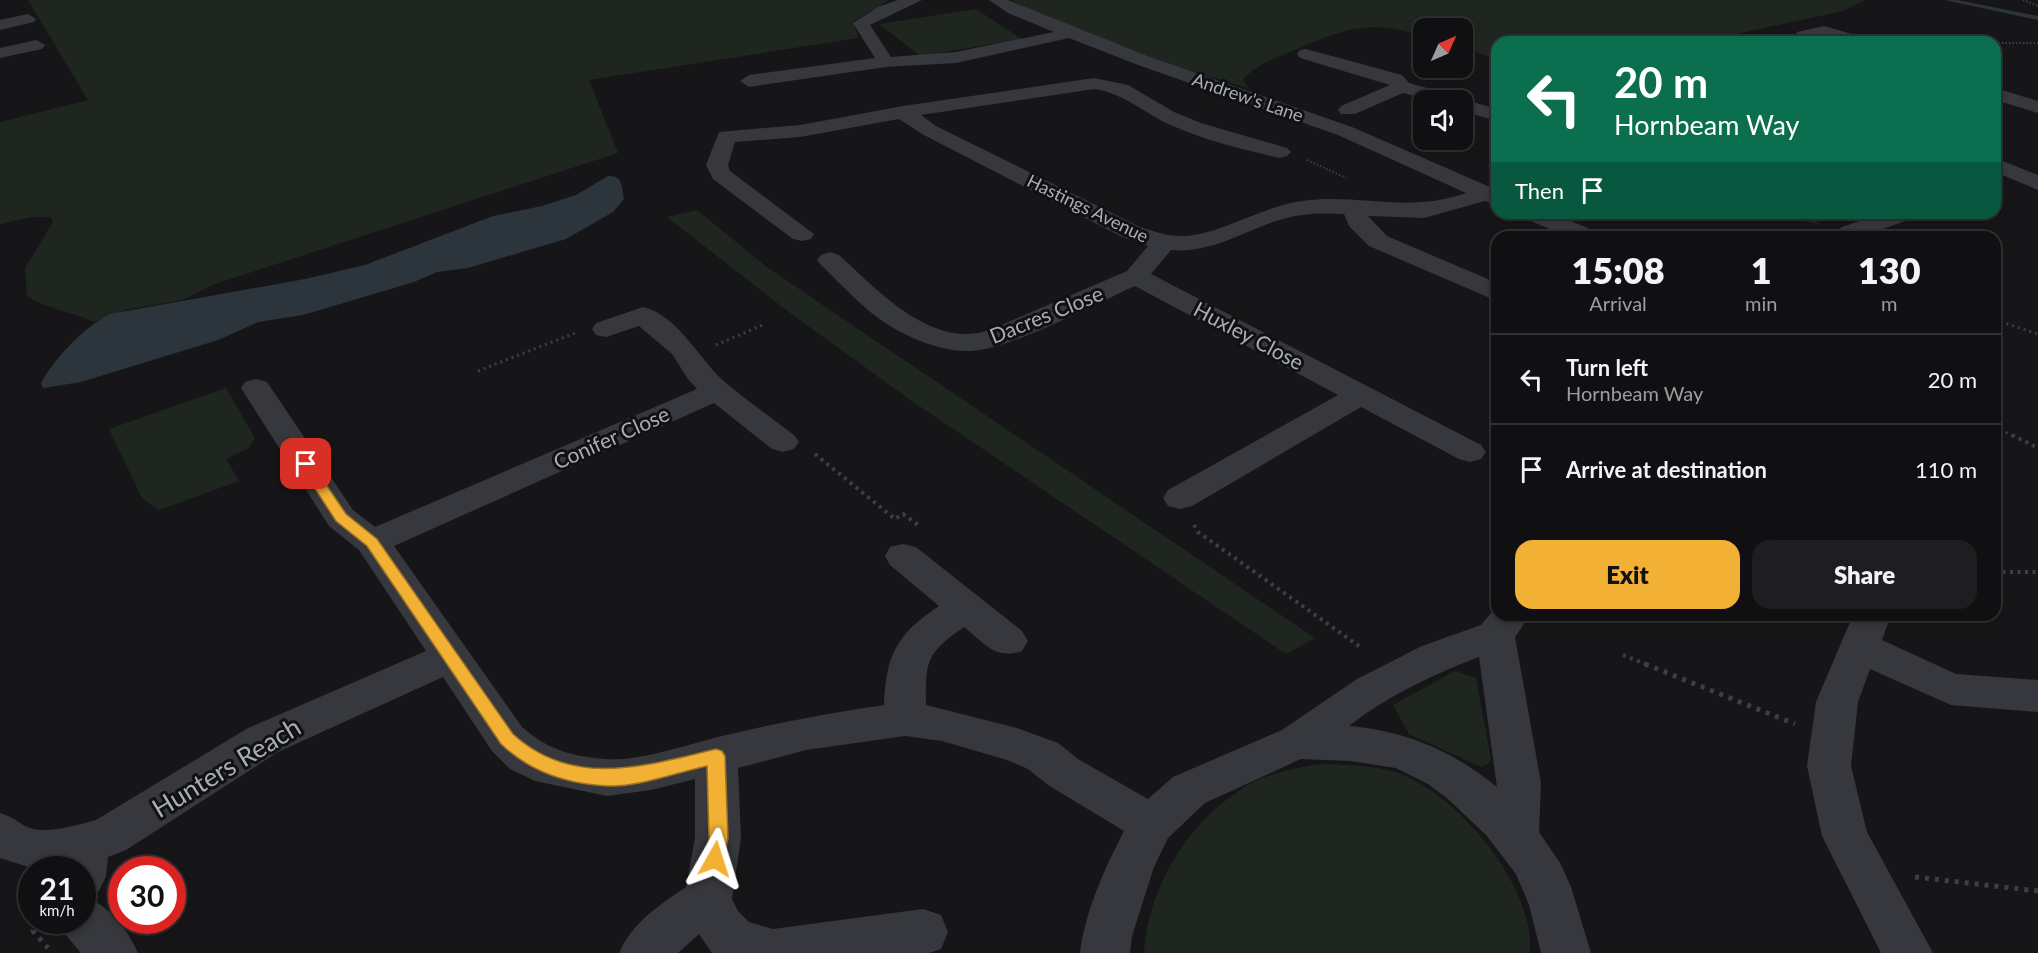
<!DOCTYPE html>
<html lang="en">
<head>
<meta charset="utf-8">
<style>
	:root { --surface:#101012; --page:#1e1e20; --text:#f1f3f6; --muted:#9c9d9f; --line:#303032; --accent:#f2b134 }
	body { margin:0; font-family:Lato,sans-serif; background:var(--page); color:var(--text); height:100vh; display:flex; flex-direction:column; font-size:22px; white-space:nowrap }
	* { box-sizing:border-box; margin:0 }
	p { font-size:20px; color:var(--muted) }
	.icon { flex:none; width:33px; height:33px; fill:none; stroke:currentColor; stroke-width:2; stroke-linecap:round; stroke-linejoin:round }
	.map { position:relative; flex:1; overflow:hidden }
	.sheet { position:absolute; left:1491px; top:231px; width:510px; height:390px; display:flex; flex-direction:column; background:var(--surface); border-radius:18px; box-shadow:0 3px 9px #0003,0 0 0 2px var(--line) }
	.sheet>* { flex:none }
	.guide { position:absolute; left:1491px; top:36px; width:510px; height:183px; border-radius:18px; box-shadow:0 3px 9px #0003,0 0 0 2px var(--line); background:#0b6e4f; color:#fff; overflow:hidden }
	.needle { width:39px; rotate:45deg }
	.tools { position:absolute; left:1413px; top:18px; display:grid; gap:12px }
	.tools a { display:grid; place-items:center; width:60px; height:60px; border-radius:12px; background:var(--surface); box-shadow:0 3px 9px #0003,0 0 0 2px var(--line); font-size:30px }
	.speed { position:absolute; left:18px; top:856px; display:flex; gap:12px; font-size:30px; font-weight:700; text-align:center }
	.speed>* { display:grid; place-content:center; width:78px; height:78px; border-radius:50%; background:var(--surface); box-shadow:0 3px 9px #0003,0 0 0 2px var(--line); line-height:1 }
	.speed small { font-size:15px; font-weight:400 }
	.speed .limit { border:9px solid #d22; background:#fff; color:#111 }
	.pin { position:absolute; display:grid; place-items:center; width:51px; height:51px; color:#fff; margin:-26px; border-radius:12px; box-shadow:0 3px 9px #0006 }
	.me { position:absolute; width:66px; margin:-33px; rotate:6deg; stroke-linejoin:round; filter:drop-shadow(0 0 4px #0008) }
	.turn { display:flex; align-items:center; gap:21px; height:126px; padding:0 24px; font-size:27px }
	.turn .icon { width:78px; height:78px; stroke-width:2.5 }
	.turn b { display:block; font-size:42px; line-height:51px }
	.then { display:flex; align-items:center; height:57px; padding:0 24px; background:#0003; gap:12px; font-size:22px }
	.eta { display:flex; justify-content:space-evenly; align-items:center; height:102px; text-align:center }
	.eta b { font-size:36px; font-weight:800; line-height:42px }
	.action { display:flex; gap:12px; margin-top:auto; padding:12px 24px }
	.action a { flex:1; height:69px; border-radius:18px; background:var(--accent); color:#111; font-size:24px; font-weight:800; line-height:69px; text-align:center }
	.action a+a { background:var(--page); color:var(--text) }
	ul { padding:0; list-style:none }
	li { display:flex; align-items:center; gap:18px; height:90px; padding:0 24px; border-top:2px solid var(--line) }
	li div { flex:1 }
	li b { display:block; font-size:22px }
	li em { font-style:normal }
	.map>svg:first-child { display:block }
	.green { fill:#1e261f }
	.water { fill:#2c353c }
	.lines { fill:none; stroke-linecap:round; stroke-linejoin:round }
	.stream { fill:#2c353c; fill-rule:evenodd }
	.path-far3 { stroke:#3d3f44; stroke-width:2; stroke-dasharray:1.5 2; stroke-linecap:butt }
	.path-far2 { stroke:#3d3f44; stroke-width:3; stroke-dasharray:2 4; stroke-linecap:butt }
	.path-far1 { stroke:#3d3f44; stroke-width:4; stroke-dasharray:3 4.5; stroke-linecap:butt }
	.path { stroke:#3d3f44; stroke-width:5; stroke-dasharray:4 6; stroke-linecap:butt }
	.minor { fill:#37383d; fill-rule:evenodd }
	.route { fill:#f2b134; stroke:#9d7322; stroke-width:1.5 }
	.labels { text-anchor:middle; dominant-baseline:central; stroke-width:6; stroke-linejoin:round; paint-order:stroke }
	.far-street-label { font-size:18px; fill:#a8adb8; stroke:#111113 }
	.street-label { font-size:21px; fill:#a8adb8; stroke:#111113 }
	.near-street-label { font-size:26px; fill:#a8adb8; stroke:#111113 }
</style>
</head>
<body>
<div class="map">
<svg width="2038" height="953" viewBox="0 0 2038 953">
	<rect width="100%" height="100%" fill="#161618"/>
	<g class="green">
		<path d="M28,0h861l-35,21 4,17 -269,42 29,73 -403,131 -32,16 -53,9 -36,13c-22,-10 -46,-13 -67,-26l-2,-28 28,-46 -2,-5h-19l-32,7v-102l88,-22z"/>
		<path d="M1012,0h853l-22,11 -144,31h-202v17l-34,-11 -1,-20h-38l-1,8c-55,-17 -77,-8 -128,14 -20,8 -37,14 -52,29l5,9 -68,-20 -131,-48z"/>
		<path d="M976,9l46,30 -102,17 -41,-32z"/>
		<path d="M697,210l71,58 547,370 -29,16 -377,-255 -119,-86 -123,-96z"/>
		<path d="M226,388l29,50 -6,10 -23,11 13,22 -80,29 -17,-12 -33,-69z"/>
		<path d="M1455,671l21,7 15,81 -3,5 -7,3 -72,-33 -16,-29z"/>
		<path d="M1321,764c28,1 59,1 85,12 57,26 129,111 124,177h-386c4,-67 47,-136 106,-169 22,-12 46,-16 71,-20z"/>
	</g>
	<path class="water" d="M608,176c15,-1 14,11 16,23l-11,13 -47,27 -98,29 -31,4 -23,10 -111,33 -45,7 -40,18 -137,42 -38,6 -2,-5c15,-26 43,-56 69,-69l195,-35 60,-14 128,-49 49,-10 34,-11z"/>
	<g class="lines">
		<path class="stream" d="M1945,0h12l81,16v4z"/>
		<g class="path-far3">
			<path d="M2023,0l15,6"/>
			<path d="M1995,43h43"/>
			<path d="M1307,160l39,18"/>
			<path d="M1780,213l38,10"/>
		</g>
		<g class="path-far2">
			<path d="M1995,320l43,14"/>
			<path d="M716,345l49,-21"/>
			<path d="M478,371l97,-38"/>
			<path d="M1995,427l20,10"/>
		</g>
		<g class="path-far1">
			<path d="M2012,435l26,13"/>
			<path d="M815,454l80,65 8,-5 15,11"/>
			<path d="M1194,525l4,7 161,114"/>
			<path d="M1995,572h43"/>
			<path d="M1623,655l25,10"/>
		</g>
		<g class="path">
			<path d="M1645,664l150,60"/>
			<path d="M1915,877l123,14"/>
			<path d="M37,921l-4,10 15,17"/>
		</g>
		<g class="minor">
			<path d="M898,0h24l-52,25 21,32 65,-5 98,-20 -46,-19 -19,-13h19l142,57 202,70 145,63v15l-12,-4 -61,17 -56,-2 19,20 110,47v18l-128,-55 -20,-20 -5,-12c-20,-1 -41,-1 -61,5 -37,10 -71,35 -112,31l-20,24 330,171 5,7 -5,7 -11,3 -11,-3 -98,-52 -169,99 -12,3 -12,-3 -5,-8 5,-8 170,-95 -203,-109c-38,17 -129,66 -167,65 -26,0 -55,-11 -78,-25 -26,-16 -47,-40 -69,-61l-4,-5 4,-5 9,-3 9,3c34,31 80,81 130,79 8,0 16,-3 23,-5l135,-58 21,-25 -26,-9 -200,-103 -23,-15 -99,18 -65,5 -7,23 2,6 84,63 -3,5 -9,2 -9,-2 -80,-60 -7,-14 13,-33 81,-7 103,-19 191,-28 34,7 46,27 27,11 86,25 4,4 -4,4 -7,2c-35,-8 -73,-17 -107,-32 -27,-11 -48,-33 -79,-37l-173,26 15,11 204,101c13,4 26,9 40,9 36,1 82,-30 122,-35 59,-8 104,13 164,-8l-128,-58 -200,-70 -69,-27 -113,25 -70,4 -137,20 -9,-6 9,-6 126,-17 -22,-35 25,-16z"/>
			<path d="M28,14l8,5 -2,3 -34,8v-10z"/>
			<path d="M1824,26l42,12 3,4h-27l-19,-6 -20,5 -8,-5 2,-4z"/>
			<path d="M1940,35l6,1 1,6h-23l3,-4z"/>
			<path d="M36,40l9,5 -3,4 -42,9v-10z"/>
			<path d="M1306,49l96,26 7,8 47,13 3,4 3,-1 35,10v12l-35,-10v-11h-33l-26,-7 -48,21h-14l-3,-4 3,-4 49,-21 -90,-27 -3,-4 3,-4z"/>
			<path d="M1995,88l43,13v12l-43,-13z"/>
			<path d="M1995,158l43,17v15l-43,-18z"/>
			<path d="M1520,213h32l45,19 3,5h-32l-44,-19z"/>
			<path d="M1883,213h35l-4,5 -54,19h-28l10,-10z"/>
			<path d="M643,307c37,9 57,55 84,77 22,18 45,34 67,51l5,7 -5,7 -11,3 -11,-3 -58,-46 -320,143 128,181c26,23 49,29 83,32 33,3 84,-15 117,-23 54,-13 107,-23 162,-31 2,-51 13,-71 55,-99l-49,-41 -5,-9 5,-9 13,-3 13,3 106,84 6,10 -6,10c-27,9 -38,-8 -58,-24 -37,26 -39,33 -38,78l91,23 41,15 20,16 70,40 25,-22 109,-47 75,-51 65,-33 59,-21 16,-19v9h33l-15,22 26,146 -2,49 21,31 11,24 20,66h-50l-12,-48 -13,-31 -30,-39 -38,-36 -20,-15 -32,-16 -46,-7 -49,-2 -96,44 -37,35 -14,29 -22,69 -2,17h-50c5,-42 25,-85 44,-122l-76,-46 -20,-16 -21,-9 -65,-19 -37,-5 -99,14 -68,18 3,70 -9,61 6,12 11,11 24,7 150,-20 18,6 7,17 -7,17 -12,4h-217l-13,-19 -21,19h-59c13,-30 40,-48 67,-66l9,-49v-59l-44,11 -44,6 -72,-15 -25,-12 -18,-18 -49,-74 -165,75 -152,98 -18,7 -2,19 -7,15 -14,5c24,10 43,34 53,57h-57l-16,-19 -6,-13h23v-51h-44l-38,-12v-45c10,3 17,8 25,13 19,10 52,-1 71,-6l152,-92 178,-77 -67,-101 -30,-24 -88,-138 4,-6 11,-3 11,3 86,128 22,17 322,-138 -9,-10 -16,-25 -33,-28 -33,11 -10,-2 -4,-6 4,-6zM1479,657l18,130c-44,-36 -91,-56 -148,-61 38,-30 85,-52 130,-69z"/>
			<path d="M1853,615h38l-9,25 74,34 82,6v32l-87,-7 -81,-36 -12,33 -7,64 16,66 66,121h-52l-59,-117 -15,-70 9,-64z"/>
		</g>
	</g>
	<path class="route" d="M306,460l4,1 36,53 31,25 136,195c60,55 132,32 203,15l6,2 3,5 3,82 -6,27 -7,3 -7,-3 -3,-6 4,-21 -2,-72c-32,7 -68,21 -100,20 -40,-2 -78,-15 -106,-42l-134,-198 -31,-25 -37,-57z"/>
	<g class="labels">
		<g class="far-street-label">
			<text transform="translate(1248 97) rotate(19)">Andrew's Lane</text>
			<text transform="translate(1088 208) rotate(26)">Hastings Avenue</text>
		</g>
		<g class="street-label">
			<text transform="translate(1046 314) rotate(-22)">Dacres Close</text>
			<text transform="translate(1249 335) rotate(28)">Huxley Close</text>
			<text transform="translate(611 437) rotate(-24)">Conifer Close</text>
		</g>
		<g class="near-street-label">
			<text transform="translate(226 767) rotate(-31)">Hunters Reach</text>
		</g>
	</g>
</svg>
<div class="tools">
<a><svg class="needle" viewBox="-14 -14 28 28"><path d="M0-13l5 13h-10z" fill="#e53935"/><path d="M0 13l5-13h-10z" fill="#9c9d9f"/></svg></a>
<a><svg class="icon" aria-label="sound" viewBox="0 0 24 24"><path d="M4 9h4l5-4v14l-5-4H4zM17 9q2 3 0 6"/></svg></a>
</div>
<div class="speed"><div>21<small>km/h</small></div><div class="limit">30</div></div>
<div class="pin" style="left:306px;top:464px;background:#d93025"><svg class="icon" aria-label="arrive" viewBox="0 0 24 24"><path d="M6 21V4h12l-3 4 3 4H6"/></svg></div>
<svg class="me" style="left:715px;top:859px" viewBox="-20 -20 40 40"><path d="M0-17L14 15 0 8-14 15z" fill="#f2b134" stroke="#fff" stroke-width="4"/></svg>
<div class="guide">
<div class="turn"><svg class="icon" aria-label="left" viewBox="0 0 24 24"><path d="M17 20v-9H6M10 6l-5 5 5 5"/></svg><div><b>20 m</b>Hornbeam Way</div></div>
<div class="then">Then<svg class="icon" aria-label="arrive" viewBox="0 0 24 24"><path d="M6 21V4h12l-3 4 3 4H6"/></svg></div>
</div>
<section class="sheet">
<div class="eta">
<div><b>15:08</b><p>Arrival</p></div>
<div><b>1</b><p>min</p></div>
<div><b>130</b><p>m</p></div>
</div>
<ul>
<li><svg class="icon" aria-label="left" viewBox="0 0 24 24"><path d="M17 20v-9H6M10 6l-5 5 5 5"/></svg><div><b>Turn left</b><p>Hornbeam Way</p></div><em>20 m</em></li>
<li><svg class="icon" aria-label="arrive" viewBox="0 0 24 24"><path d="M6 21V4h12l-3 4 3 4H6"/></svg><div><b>Arrive at destination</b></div><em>110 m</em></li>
</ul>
<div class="action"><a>Exit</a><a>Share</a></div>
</section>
</div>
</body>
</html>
